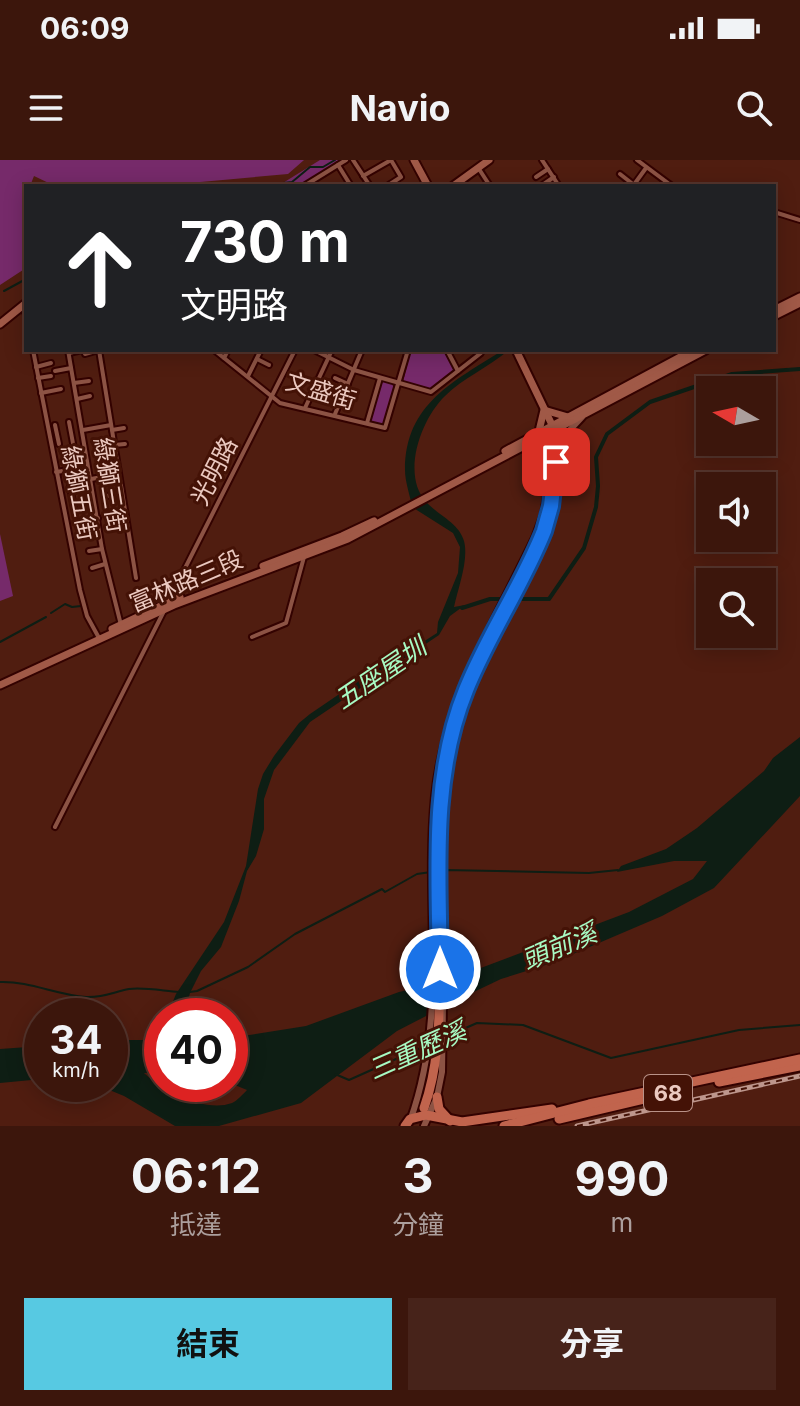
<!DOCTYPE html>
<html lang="zh-TW">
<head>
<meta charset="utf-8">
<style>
	:root { --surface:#3c160c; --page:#47231a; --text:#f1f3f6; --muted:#ac9f9d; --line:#55352d; --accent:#57c9e2 }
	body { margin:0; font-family:Inter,"Noto Sans TC",sans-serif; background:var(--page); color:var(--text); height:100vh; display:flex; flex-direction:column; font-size:30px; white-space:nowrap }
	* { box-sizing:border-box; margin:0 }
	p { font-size:26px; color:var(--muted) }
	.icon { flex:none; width:44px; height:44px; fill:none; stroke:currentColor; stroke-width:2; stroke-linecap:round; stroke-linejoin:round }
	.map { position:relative; height:966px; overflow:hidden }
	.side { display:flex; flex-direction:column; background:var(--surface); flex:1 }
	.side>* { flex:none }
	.top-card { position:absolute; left:24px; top:24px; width:752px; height:168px; border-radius:0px; box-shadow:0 4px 20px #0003,0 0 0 2px var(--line); background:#202124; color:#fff; overflow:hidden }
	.needle { width:52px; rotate:279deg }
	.fabs { position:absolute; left:696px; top:216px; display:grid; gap:16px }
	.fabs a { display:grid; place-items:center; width:80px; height:80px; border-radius:0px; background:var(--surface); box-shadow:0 4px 20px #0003,0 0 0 2px var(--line); font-size:40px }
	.speed { position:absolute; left:24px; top:838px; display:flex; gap:16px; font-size:40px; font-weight:700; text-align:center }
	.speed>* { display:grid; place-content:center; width:104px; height:104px; border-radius:50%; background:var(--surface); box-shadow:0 4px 20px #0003,0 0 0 2px var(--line); line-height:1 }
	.speed small { font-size:20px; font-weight:400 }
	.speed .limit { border:12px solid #d22; background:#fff; color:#111 }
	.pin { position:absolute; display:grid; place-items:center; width:68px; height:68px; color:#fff; margin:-34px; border-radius:16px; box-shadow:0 4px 12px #0006 }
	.me { position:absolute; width:88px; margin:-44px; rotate:0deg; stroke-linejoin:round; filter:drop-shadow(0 0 6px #0008) }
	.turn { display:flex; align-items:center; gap:28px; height:168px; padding:0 24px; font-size:36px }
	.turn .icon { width:104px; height:104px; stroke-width:2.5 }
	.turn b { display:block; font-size:56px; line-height:68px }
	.eta { display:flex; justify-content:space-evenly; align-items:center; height:136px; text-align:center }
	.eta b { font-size:48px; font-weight:700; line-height:56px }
	.primary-button { display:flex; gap:16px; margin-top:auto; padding:16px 24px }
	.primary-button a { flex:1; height:92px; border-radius:0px; background:var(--accent); color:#111; font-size:32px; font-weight:700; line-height:92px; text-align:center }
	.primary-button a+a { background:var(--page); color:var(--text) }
	.status { display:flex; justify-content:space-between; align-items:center; height:56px; padding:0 40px; background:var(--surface); direction:ltr }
	.status svg { height:22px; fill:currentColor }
	header { display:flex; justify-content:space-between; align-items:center; height:104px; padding:0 24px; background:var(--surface); font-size:36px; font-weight:700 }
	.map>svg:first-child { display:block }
	.green { fill:#762a6a }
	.water { fill:#0e1e14 }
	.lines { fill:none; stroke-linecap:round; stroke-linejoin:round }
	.stream { stroke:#0e1e14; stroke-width:2 }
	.canal { stroke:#0e1e14; stroke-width:4 }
	.minor-casing { stroke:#330200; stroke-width:8 }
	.tertiary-casing { stroke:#330200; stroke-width:10 }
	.secondary-casing { stroke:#330200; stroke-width:11 }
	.trunk-casing { stroke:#330200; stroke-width:13 }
	.minor { stroke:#8c5344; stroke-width:4 }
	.tertiary { stroke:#8c5344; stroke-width:6 }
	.secondary { stroke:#a05947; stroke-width:7 }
	.trunk { stroke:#c1644d; stroke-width:9 }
	.rail-casing { stroke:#bd968c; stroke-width:5 }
	.rail { stroke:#441206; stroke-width:2; stroke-dasharray:6; stroke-linecap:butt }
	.route-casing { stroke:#114b97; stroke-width:20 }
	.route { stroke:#1a73e8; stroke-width:14 }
	.labels { text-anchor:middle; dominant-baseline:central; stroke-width:6; stroke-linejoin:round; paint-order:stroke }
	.shield { fill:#441206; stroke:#b99288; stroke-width:2 }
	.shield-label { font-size:22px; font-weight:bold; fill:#ebc9c0 }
	.street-label { font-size:24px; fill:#ebc9c0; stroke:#441206 }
	.water-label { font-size:26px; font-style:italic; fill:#a7fac3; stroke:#441206 }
</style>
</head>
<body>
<div class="status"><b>06:09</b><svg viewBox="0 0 49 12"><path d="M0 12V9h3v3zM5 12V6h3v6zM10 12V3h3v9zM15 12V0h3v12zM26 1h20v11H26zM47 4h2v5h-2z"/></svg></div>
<header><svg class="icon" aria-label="menu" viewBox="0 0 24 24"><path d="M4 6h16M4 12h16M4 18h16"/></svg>Navio<svg class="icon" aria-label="search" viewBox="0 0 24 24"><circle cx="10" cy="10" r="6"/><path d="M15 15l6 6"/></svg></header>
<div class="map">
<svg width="800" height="966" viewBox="0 0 800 966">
	<rect width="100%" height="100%" fill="#501d10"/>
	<g class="green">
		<path d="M0,0h304l-16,14 -132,12h-101l-21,-10 -4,10h-4v82l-26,17z"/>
		<path d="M320,0h25l-42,26h-25z"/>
		<path d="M411,190h33l10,20 -24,19 -27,-7z"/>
		<path d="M383,221l9,3 2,4 -10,36 -3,1 -10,-2 -2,-3z"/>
		<path d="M0,374l13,62 -13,5z"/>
	</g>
	<g class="water">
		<path d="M503,190h6c-20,17 -46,28 -64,46 -24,23 -44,78 -19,106 12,13 33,21 38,39 5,19 -6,47 -10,66l11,-2 -15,11 -11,19 -129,87 -36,48 -10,29v30l-8,27 -9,15 -8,30 -18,46 -20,24 -11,22 -6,23h-17l9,-22 48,-72 22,-56 12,-77 5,-15 11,-18 25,-33 11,-9 94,-64 8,-1 25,-16 1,-11 20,-49 2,-26 -7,-14 -41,-26c-2,-12 -7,-25 -7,-37 0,-67 50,-89 98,-120z"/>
		<path d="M800,577v59l-86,92 -52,28 -110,47 -51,16 -42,20 -62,32 -96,72 -82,23h-44l-51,-30 -29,-12h15v-44h46l6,-14v46l-18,1c19,18 61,40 88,30 5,-2 11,-9 15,-13l-17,-7v-45l76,-12 93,-34 50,-12 180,-68 64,-33 14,-18h-33l-57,11 4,-6 45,-17 31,-21 67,-57 9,-13z"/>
		<path d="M42,886v33l-42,4v-34z"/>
	</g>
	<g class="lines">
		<g class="stream">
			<path d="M256,26l36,-4 18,-15h13l12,-7"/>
			<path d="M4,131l22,-12"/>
			<path d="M51,453l14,-9 7,3 9,-1"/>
			<path d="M0,482l46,-25"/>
			<path d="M0,822c30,-1 56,13 86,15 16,1 28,-5 43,-8 15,-2 35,2 50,3"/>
			<path d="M190,832l7,-1 51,-24 47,-33 87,-45 3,3 32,-18 28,-4 144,3 29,-3"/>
			<path d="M445,877l32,-14 46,2 88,33 128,-28 61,-5"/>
			<path d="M335,914l14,6 76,-34"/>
		</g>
		<g class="canal">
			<path d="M512,439h37l35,-51 12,-41 2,-21 -2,-29 11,-23 43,-32 82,-28 68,-5"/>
			<path d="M462,448l28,-9h13"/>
		</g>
		<defs>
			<g id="minor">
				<path d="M353,0l17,26"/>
				<path d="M542,0l17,26"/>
				<path d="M637,0l35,26"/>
				<path d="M338,5l13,21"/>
				<path d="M479,9l11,17"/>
				<path d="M620,14l14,11"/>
				<path d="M363,16l28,-16"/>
				<path d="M536,17l12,-8"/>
				<path d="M304,26l42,-26"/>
				<path d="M387,26l14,-9 -10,-17"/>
				<path d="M541,26l13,-9"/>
				<path d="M633,26l13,-18"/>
				<path d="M774,52l26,8"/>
				<path d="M25,152l1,3"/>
				<path d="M33,190l47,240 7,26 12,22"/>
				<path d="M68,190l34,199 19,76"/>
				<path d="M99,190l37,228"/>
				<path d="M214,190l66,53 105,25 23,-78"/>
				<path d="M314,190l40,20 77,22 50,-39 -1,-3"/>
				<path d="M447,190l11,21"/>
				<path d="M69,193l13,-3"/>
				<path d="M85,194l14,-4"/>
				<path d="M224,198l4,-8"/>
				<path d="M257,199l12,6"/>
				<path d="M36,207l15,-4"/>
				<path d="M55,211l16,-3"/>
				<path d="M248,216l13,-26"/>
				<path d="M38,218l13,-2"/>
				<path d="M335,218l13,6"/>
				<path d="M74,223l15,-2"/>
				<path d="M329,232l13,5"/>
				<path d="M41,233l20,-4"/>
				<path d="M77,239l13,-3"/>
				<path d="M305,248l27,-58"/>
				<path d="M335,254l27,-64"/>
				<path d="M69,262l9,48"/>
				<path d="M367,263l13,-45"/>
				<path d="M55,265l4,19"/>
				<path d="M83,270l28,-5"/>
				<path d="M112,270l12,-2"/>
				<path d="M114,285l11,-1"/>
				<path d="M56,312l13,-2"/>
				<path d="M91,319l11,-2"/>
				<path d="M106,320l13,-3"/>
				<path d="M70,327l5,25"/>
				<path d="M107,336l15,-3"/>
				<path d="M82,361l16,-3"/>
				<path d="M89,391l13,-2"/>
				<path d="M92,408l13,-4"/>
				<path d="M169,440l126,-250"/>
				<path d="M252,477l34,-14 18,-66"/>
				<path d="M55,667l109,-216"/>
			</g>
			<g id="tertiary">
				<path d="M560,307l8,-35 14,-15"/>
				<path d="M551,311l2,-37"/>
				<path d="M440,812l-1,-149 7,-60 20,-73 71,-141 10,-27 10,-65 -2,-26"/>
				<path d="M410,961c39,-108 14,-214 25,-325 10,-96 59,-172 100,-258l9,-24 4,-24"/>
				<path d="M424,966l13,-29 5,-25 1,-69"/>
			</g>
			<g id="secondary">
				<path d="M414,0l14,26"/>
				<path d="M453,26l36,-26"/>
				<path d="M774,150l26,-13"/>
				<path d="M774,156l26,-13"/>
				<path d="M0,164l26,-21"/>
				<path d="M516,190l38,79"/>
				<path d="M539,271l5,-21 24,7"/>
				<path d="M505,291l188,-101"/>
				<path d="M263,406l79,-30 32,-15"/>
				<path d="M112,469l68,-32"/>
				<path d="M0,525l174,-80 174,-66 358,-189"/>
			</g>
			<g id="trunk">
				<path d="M719,922l81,-16"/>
				<path d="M437,937l2,12 11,12"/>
				<path d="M424,948c16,-45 15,-91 16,-139"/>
				<path d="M559,959l106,-25"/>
				<path d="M405,966l5,-7 16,-4 36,7 90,-13"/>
				<path d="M504,966l85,-22 211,-45"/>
			</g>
		</defs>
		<use href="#minor" class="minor-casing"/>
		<use href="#tertiary" class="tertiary-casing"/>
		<use href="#secondary" class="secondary-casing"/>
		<use href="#trunk" class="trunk-casing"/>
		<use href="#minor" class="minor"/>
		<use href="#tertiary" class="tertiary"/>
		<use href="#secondary" class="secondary"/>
		<use href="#trunk" class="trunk"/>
		<defs>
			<path id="rail" d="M577,966l223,-50"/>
		</defs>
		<use href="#rail" class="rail-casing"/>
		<use href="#rail" class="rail"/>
	</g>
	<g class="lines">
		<defs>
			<path id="route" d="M440,809c-1,-92 -10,-191 26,-279 22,-55 56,-104 78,-159l7,-25 5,-44"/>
		</defs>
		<use href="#route" class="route-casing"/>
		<use href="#route" class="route"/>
	</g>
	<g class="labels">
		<rect class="shield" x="644" y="915" width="48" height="36" rx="6"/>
		<g class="shield-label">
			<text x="668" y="933">68</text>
		</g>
		<g class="street-label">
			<text transform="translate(321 231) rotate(17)">文盛街</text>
			<text transform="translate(214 311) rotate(-63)">光明路</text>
			<text transform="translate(110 325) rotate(81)">綠獅三街</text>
			<text transform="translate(79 333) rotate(79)">綠獅五街</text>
			<text transform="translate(186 421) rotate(-23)">富林路三段</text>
		</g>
		<g class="water-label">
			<text transform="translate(380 513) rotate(-34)">五座屋圳</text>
			<text transform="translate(559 786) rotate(-23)">頭前溪</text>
			<text transform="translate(417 890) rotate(-24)">三重歷溪</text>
		</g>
	</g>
</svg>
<div class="fabs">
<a><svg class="needle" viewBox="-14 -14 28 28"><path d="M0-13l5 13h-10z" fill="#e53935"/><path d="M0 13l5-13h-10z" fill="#ac9f9d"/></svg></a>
<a><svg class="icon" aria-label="sound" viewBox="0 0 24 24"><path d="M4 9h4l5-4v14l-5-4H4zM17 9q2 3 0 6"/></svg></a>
<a><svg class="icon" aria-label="search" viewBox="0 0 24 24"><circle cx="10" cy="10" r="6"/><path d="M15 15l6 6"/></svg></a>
</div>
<div class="speed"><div>34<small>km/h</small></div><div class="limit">40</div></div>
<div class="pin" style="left:556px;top:302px;background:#d93025"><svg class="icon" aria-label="arrive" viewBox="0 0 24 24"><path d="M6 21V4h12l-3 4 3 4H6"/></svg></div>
<svg class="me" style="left:440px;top:809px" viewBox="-20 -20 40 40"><circle r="17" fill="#1a73e8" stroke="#fff" stroke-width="3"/><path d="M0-11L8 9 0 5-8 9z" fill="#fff"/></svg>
<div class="top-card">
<div class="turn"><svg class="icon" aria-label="ahead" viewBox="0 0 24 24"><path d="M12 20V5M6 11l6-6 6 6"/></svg><div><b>730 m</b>文明路</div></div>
</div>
</div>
<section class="side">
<div class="eta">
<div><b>06:12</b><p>抵達</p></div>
<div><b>3</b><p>分鐘</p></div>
<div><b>990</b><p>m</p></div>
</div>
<div class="primary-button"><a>結束</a><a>分享</a></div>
</section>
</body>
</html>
